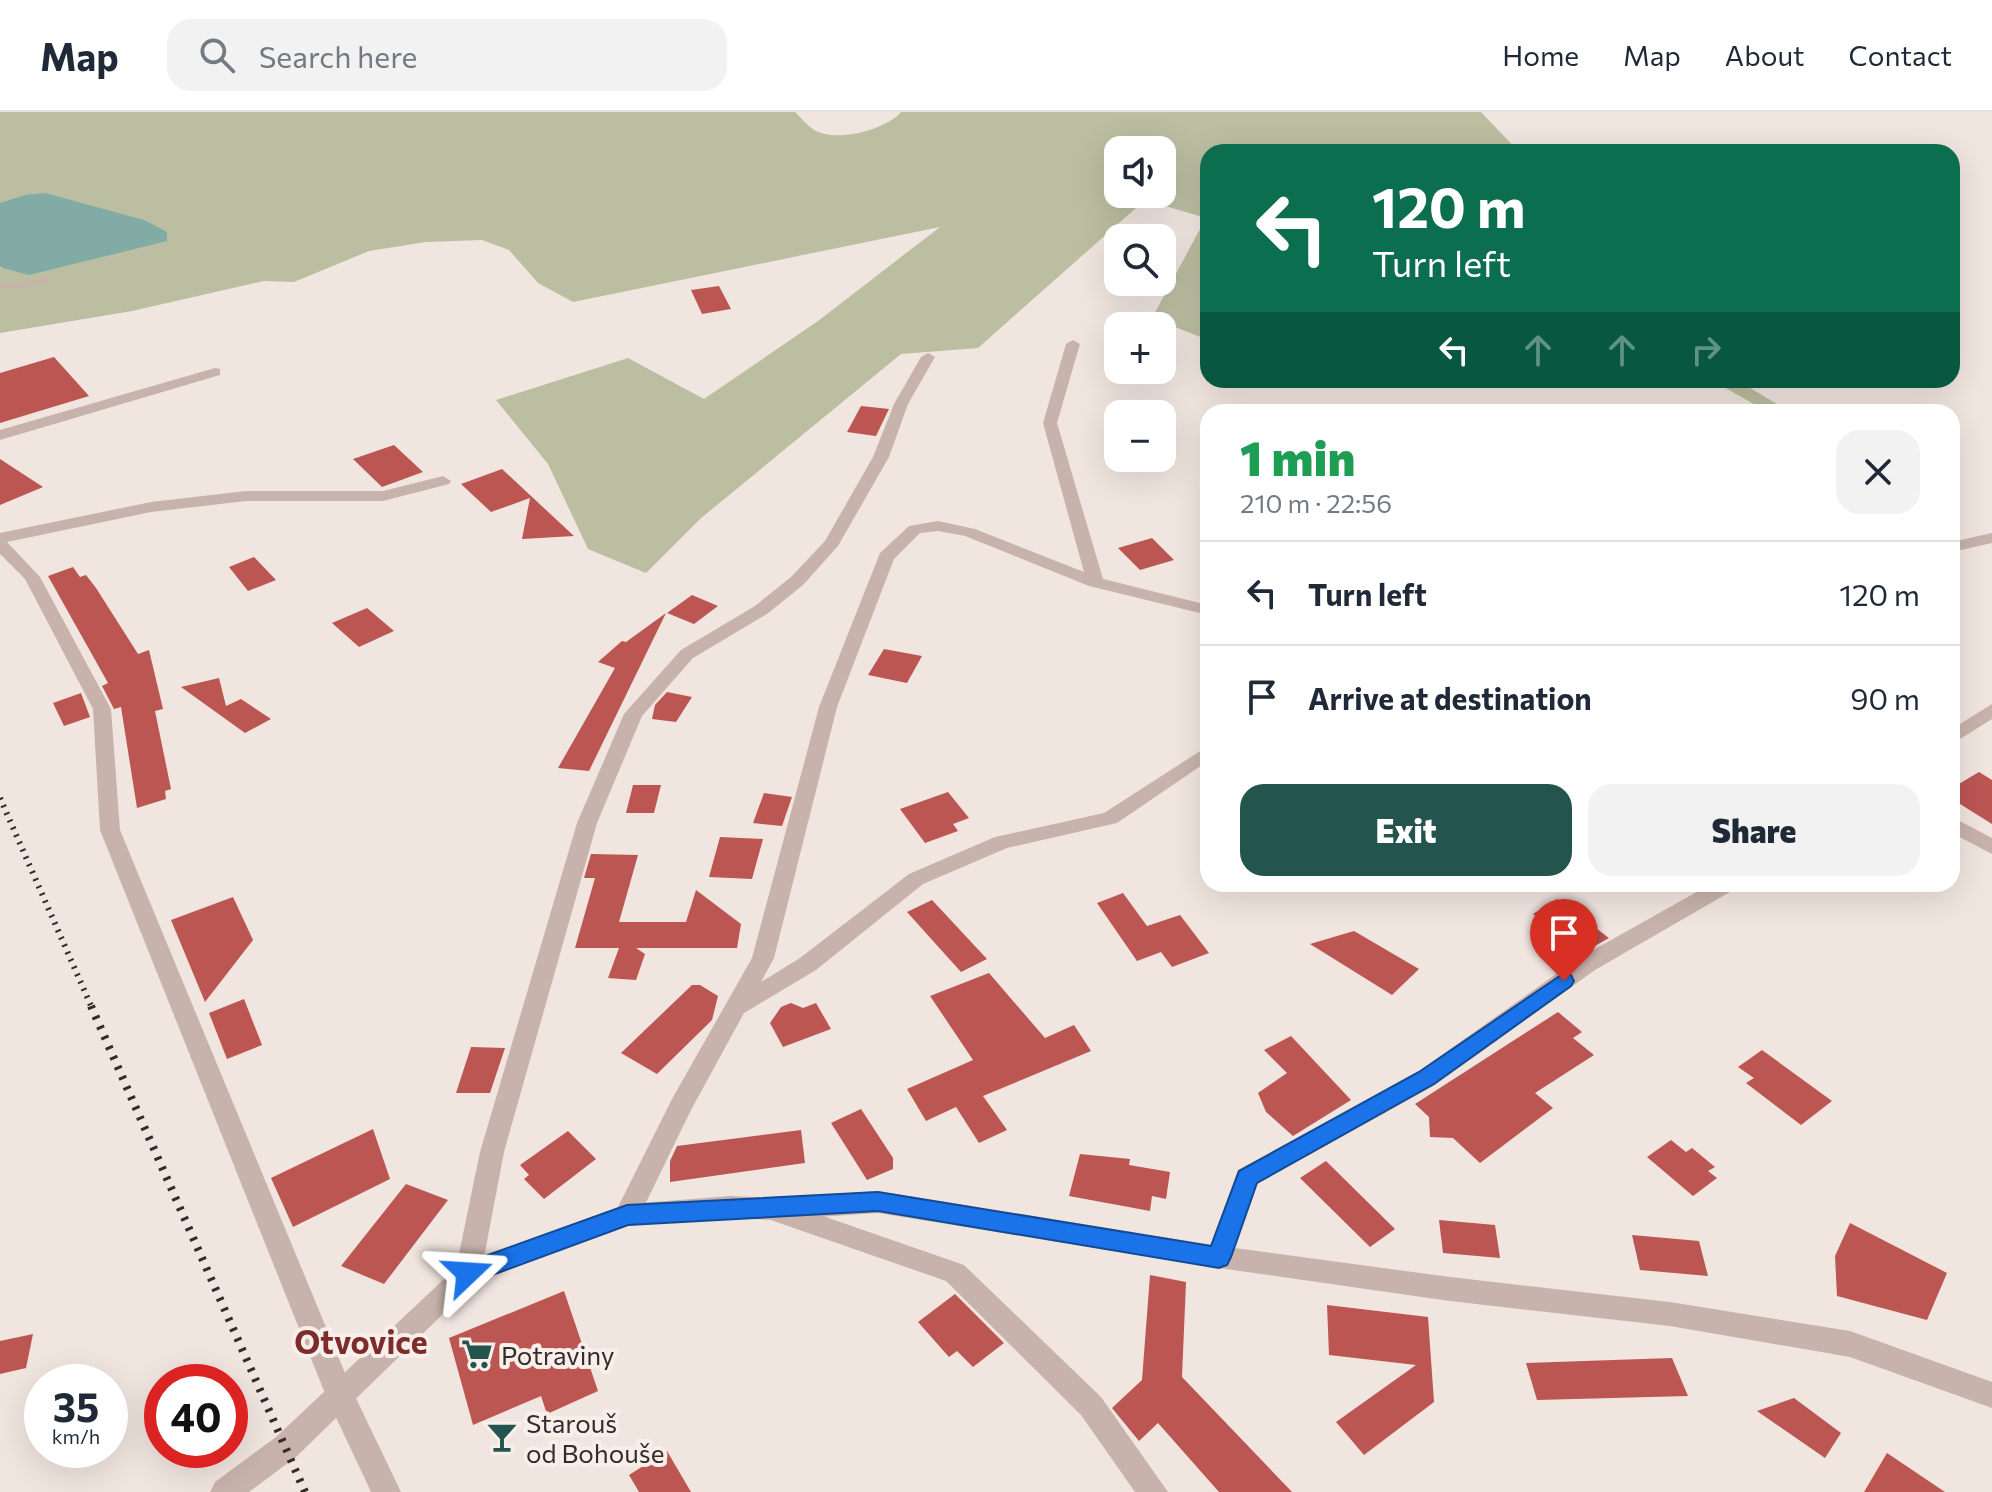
<!DOCTYPE html>
<html lang="en">
<head>
<meta charset="utf-8">
<style>
	:root { --surface:#fff; --page:#f2f2f3; --text:#1f2937; --muted:#747a83; --line:#e0e1e3; --accent:#23544d }
	body { margin:0; font-family:Commissioner,sans-serif; background:var(--page); color:var(--text); height:100vh; display:flex; flex-direction:column; font-size:30px; white-space:nowrap }
	* { box-sizing:border-box; margin:0 }
	p { font-size:26px; color:var(--muted) }
	.icon { flex:none; width:44px; height:44px; fill:none; stroke:currentColor; stroke-width:2; stroke-linecap:round; stroke-linejoin:round }
	.map { position:relative; flex:1; overflow:hidden }
	.details { position:absolute; left:1200px; top:292px; width:760px; height:488px; display:flex; flex-direction:column; background:var(--surface); border-radius:24px; box-shadow:0 8px 32px #0002 }
	.details>* { flex:none }
	.top-card { position:absolute; left:1200px; top:32px; width:760px; height:244px; border-radius:24px; box-shadow:0 8px 32px #0002; background:#0b6e4f; color:#fff; overflow:hidden }
	.controls { position:absolute; left:1104px; top:24px; display:grid; gap:16px }
	.controls a { display:grid; place-items:center; width:72px; height:72px; border-radius:16px; background:var(--surface); box-shadow:0 8px 32px #0002; font-size:40px }
	.speed { position:absolute; left:24px; top:1252px; display:flex; gap:16px; font-size:40px; font-weight:700; text-align:center }
	.speed>* { display:grid; place-content:center; width:104px; height:104px; border-radius:50%; background:var(--surface); box-shadow:0 8px 32px #0002; line-height:1 }
	.speed small { font-size:20px; font-weight:400 }
	.speed .limit { border:12px solid #d22; background:#fff; color:#111 }
	.pin { position:absolute; display:grid; place-items:center; width:68px; height:68px; color:#fff; margin:-82px -34px; border-radius:50% 50% 50% 0; rotate:-45deg; box-shadow:0 0 8px #0007 }
	.pin .icon { rotate:45deg }
	.me { position:absolute; width:88px; margin:-44px; rotate:70deg; stroke-linejoin:round; filter:drop-shadow(0 0 6px #0008) }
	.turn { display:flex; align-items:center; gap:28px; height:168px; padding:0 40px; font-size:36px }
	.turn .icon { width:104px; height:104px; stroke-width:2.5 }
	.turn b { display:block; font-size:56px; line-height:68px }
	.lanes { display:flex; align-items:center; height:76px; padding:0 40px; background:#0003; justify-content:center; gap:40px; direction:ltr }
	.lanes .off { opacity:.35 }
	.round { display:grid; place-items:center; flex:none; width:84px; height:84px; border-radius:24px; background:var(--page) }
	.headline { display:flex; align-items:center; justify-content:space-between; height:136px; padding:0 40px }
	h1 { font-size:48px; font-weight:800; line-height:60px; color:#1e9e55 }
	.action { display:flex; gap:16px; margin-top:auto; padding:16px 40px }
	.action a { flex:1; height:92px; border-radius:24px; background:var(--accent); color:#fff; font-size:32px; font-weight:800; line-height:92px; text-align:center }
	.action a+a { background:var(--page); color:var(--text) }
	ul { padding:0; list-style:none }
	li { display:flex; align-items:center; gap:24px; height:104px; padding:0 40px; border-top:2px solid var(--line) }
	li div { flex:1 }
	li b { display:block; font-size:30px }
	li em { font-style:normal }
	header { display:flex; align-items:center; gap:48px; box-sizing:border-box; height:112px; padding:0 40px; background:var(--surface); border-bottom:2px solid var(--line) }
	header strong { font-size:38px }
	nav { display:flex; gap:44px; margin-inline-start:auto; font-size:28px }
	.search { width:560px; height:72px; background:var(--page); display:flex; align-items:center; gap:20px; box-sizing:border-box; padding:0 28px; border-radius:24px; color:var(--muted); font-size:30px }
	.map>svg:first-child { display:block }
	.green { fill:#bbbea0; fill-rule:evenodd }
	.water { fill:#81aba4 }
	.building { fill:#bb5653 }
	.lines { fill:none; stroke-linecap:round; stroke-linejoin:round }
	.service { fill:#c8b3ac; fill-rule:evenodd }
	.minor { fill:#c8b3ac; fill-rule:evenodd }
	.tertiary { fill:#c8b3ac; fill-rule:evenodd }
	.rail-far1 { stroke:#362b2a; stroke-width:6; stroke-dasharray:2 6; stroke-linecap:butt }
	.rail { stroke:#362b2a; stroke-width:8; stroke-dasharray:3 8; stroke-linecap:butt }
	.route { fill:#1a73e8; stroke:#114b97; stroke-width:2 }
	.labels { text-anchor:middle; dominant-baseline:central; stroke-width:8; stroke-linejoin:round; paint-order:stroke }
	.near-poi-label { font-size:26px; fill:#362b2a; stroke:#f8efeb; text-anchor:start }
	.near-quarter-label { font-size:32px; font-weight:bold; fill:#7e2c2b; stroke:#f8efeb }
</style>
</head>
<body>
<header>
<strong>Map</strong>
<div class="search"><svg class="icon" aria-label="search" viewBox="0 0 24 24"><circle cx="10" cy="10" r="6"/><path d="M15 15l6 6"/></svg>Search here</div>
<nav><a>Home</a><a>Map</a><a>About</a><a>Contact</a></nav>
</header>
<div class="map">
<svg width="1992" height="1380" viewBox="0 0 1992 1380">
	<rect width="100%" height="100%" fill="#f1e5df"/>
	<g class="green">
		<path d="M0,0h795c6,6 13,14 19,18 22,13 72,0 87,-18h580l38,40h-311v188l-56,-22 54,-100 -61,-18 -167,148 -77,6 -201,165 -54,54 -58,-24 -40,-85 -52,-64 132,-42 76,41 114,-78 122,-94 -367,75 -35,-19 -29,-33 -27,-10 -56,2 -57,9 -75,31 -30,-1 -132,30 -132,22zM1118,38h44v44h-44z"/>
		<path d="M1711,268h26l53,32h-22z"/>
	</g>
	<path class="water" d="M45,81l99,27 23,12v9l-138,34 -26,-7 -3,-2v-63l25,-8z"/>
	<g class="building">
		<path d="M719,174l12,23 -29,5 -11,-24z"/>
		<path d="M54,245l35,39 -89,27v-50z"/>
		<path d="M861,294l28,3 -13,27 -29,-4z"/>
		<path d="M394,333l29,27 -41,15 -29,-28z"/>
		<path d="M0,347l43,28 -43,18z"/>
		<path d="M502,357l29,27 43,40 -52,3 8,-41 -39,14 -30,-28z"/>
		<path d="M1152,426l22,22 -34,10 -22,-22z"/>
		<path d="M254,445l22,23 -28,11 -19,-24z"/>
		<path d="M73,455l7,10 6,-2 10,13 42,66 11,-4 14,59 -8,2 16,78 -6,2 1,8 -29,9 -16,-101 -7,2 -12,-23 6,-3 -60,-107z"/>
		<path d="M692,483l26,11 -24,18 -27,-11z"/>
		<path d="M367,496l27,23 -35,16 -27,-24z"/>
		<path d="M666,501l-77,158 -31,-3 57,-100 -17,-6 24,-21 4,1z"/>
		<path d="M884,537l38,7 -15,27 -39,-8z"/>
		<path d="M219,566l7,28 15,-7 30,20 -26,14 -64,-46z"/>
		<path d="M667,580l25,5 -16,25 -24,-3 3,-14z"/>
		<path d="M81,581l9,24 -26,9 -11,-23z"/>
		<path d="M1979,660l13,8v44l-40,-25v-11z"/>
		<path d="M633,673h28l-7,28h-28z"/>
		<path d="M948,680l21,26 -16,6 5,7 -33,12 -25,-34z"/>
		<path d="M764,681l28,4 -10,29 -29,-3z"/>
		<path d="M720,725l43,2 -11,40 -43,-2z"/>
		<path d="M591,742l47,1 -19,67h67l10,-32 45,34 -4,24h-101l9,6 -9,26 -28,-2 11,-30h-44l20,-70h-11z"/>
		<path d="M1123,781l24,33 33,-11 29,38 -37,14 -11,-15 -24,9 -40,-58z"/>
		<path d="M233,785l20,43 -48,62 -34,-82z"/>
		<path d="M1557,787l52,39 -36,20 -22,-17 9,-6 -27,-21z"/>
		<path d="M932,788l55,59 -26,13 -54,-60z"/>
		<path d="M1354,819l65,38 -27,26 -82,-51z"/>
		<path d="M989,861l56,65 29,-13 17,26 -108,45 24,34 -28,13 -23,-36 -30,14 -19,-32 66,-29 -43,-64z"/>
		<path d="M692,873h8l18,11 -6,24 -55,54 -36,-21z"/>
		<path d="M244,887l18,46 -35,14 -18,-46z"/>
		<path d="M791,891l12,5 13,-5 15,26 -48,18 -13,-24 11,-16z"/>
		<path d="M1558,900l24,20 -9,6 21,17 -59,38 18,15 -73,55 -27,-25 -23,-1 -1,-20 -14,-13z"/>
		<path d="M1291,924l60,64 -58,36 -27,-24 -8,-19 29,-20 -23,-23z"/>
		<path d="M471,935l34,1 -15,45h-34z"/>
		<path d="M1762,938l70,51 -31,24 -55,-42 8,-5 -16,-11z"/>
		<path d="M861,997l32,49v11l-26,11 -36,-57z"/>
		<path d="M373,1017l17,50 -97,48 -22,-49z"/>
		<path d="M801,1018l4,33 -135,19v-21l7,-15z"/>
		<path d="M568,1019l28,28 -52,40 -20,-20 5,-4 -9,-10z"/>
		<path d="M1671,1028l15,12 6,-4 23,19 -7,4 9,7 -24,18 -46,-39z"/>
		<path d="M1080,1042l50,5 -1,6 41,7 -4,27 -14,-3 -2,15 -81,-15z"/>
		<path d="M1326,1049l69,68 -25,18 -70,-69z"/>
		<path d="M406,1072l42,16 -64,84 -43,-18z"/>
		<path d="M1439,1108l56,5 5,33 -57,-5z"/>
		<path d="M1850,1111l97,50 -20,47 -90,-24 -2,-40z"/>
		<path d="M1632,1123l67,6 9,35 -68,-6z"/>
		<path d="M1150,1163l36,7 -4,95 110,115h-73l-61,-69 -19,18 -27,-33 30,-28z"/>
		<path d="M564,1179l34,100 -51,23 -6,-18 -68,29 -24,-87z"/>
		<path d="M955,1182l49,49 -31,24 -16,-16 -8,6 -31,-35z"/>
		<path d="M1327,1193l101,12 6,85 -70,53 -28,-33 80,-57 -87,-10z"/>
		<path d="M33,1222l-7,34 -26,6v-33z"/>
		<path d="M1672,1246l16,38 -151,4 -11,-37z"/>
		<path d="M1794,1286l47,35 -16,25 -68,-47z"/>
		<path d="M667,1339l24,41h-52l-10,-17z"/>
		<path d="M1887,1341l58,39h-81z"/>
	</g>
	<g class="lines">
		<path class="service" d="M46,166h3v4l-27,5h-22v-4h22z"/>
		<g class="minor">
			<path d="M1073,228l7,4 -23,79 46,156 105,26v10l-119,-29 -124,-50 -27,-5 -18,2 -26,26 -57,148 -63,251 -13,24 39,-24 109,-84 86,-37 109,-24 104,-67v15l-91,62 -110,25 -84,36 -107,86 -72,43 -53,97 -55,113 -9,3 -9,-3 -4,-8 58,-116 80,-141 67,-251 61,-154 29,-27 29,-5 37,8 109,43 -41,-149 23,-79z"/>
			<path d="M928,241l7,4 -27,47 -19,53 -51,89 -35,39 -36,29 -74,44 -51,58 -45,107 -93,329 -23,121 -4,8 -9,4 -9,-4 -4,-8 25,-121 97,-329 47,-109 57,-64 74,-44 36,-29 34,-36 48,-84 21,-53 27,-47z"/>
			<path d="M215,256l5,1v6l-220,65v-10z"/>
			<path d="M443,364l8,5 -2,3 -66,17h-137l-95,11 -144,30 33,35 71,132 9,121 232,560 49,102h-30l-45,-96 -226,-566 -7,-121 -68,-130 -25,-25v-21l151,-31 95,-11h137z"/>
			<path d="M1992,421v10l-40,9v-10z"/>
			<path d="M1992,592v15l-40,25v-15z"/>
			<path d="M1952,705l40,21v16l-40,-21z"/>
			<path d="M1711,772h28l-4,5 -140,81 -160,115 -178,99 -29,81 -9,3 -9,-3 -4,-8 32,-87 181,-99 160,-113z"/>
			<path d="M774,1087l190,66 137,132 67,95h-33l-54,-77 -135,-134 -181,-63 -4,-8 4,-8z"/>
		</g>
		<path class="tertiary" d="M878,1079l341,55 231,31 220,25 180,29 142,51v26l-142,-51 -180,-31 -220,-25 -231,-33 -341,-55 -105,7 -42,-2 -104,8 -150,55 -181,176 -47,35h-39l5,-10 61,-45 183,-172 168,-61 104,-8 42,2z"/>
		<path class="rail-far1" d="M0,686l92,210"/>
		<path class="rail" d="M91,894l214,486"/>
	</g>
	<path class="route" d="M1564,861l7,2 3,6 -3,5 -137,98 -177,99 -26,74 -4,8 -8,3 -341,-57 -250,14 -160,59 -8,-3 -4,-8 4,-8 167,-60 251,-13 333,54 28,-75 180,-99z"/>
	<defs>
		<symbol id="supermarket-bare" viewBox="-9 -9 18 18"><path d="M-6-5.5h2.5l.6 2H6L4.5 2H-2.5L-4.4-4H-6ZM-1.5 3.2a1.3 1.3 0 1 0 .1 0ZM3 3.2a1.3 1.3 0 1 0 .1 0Z" fill="#23544d" stroke="#f8efeb" stroke-width="2.5" paint-order="stroke"/></symbol>
		<symbol id="bar-bare" viewBox="-9 -9 18 18"><path d="M-6-5H6L.8 .8V4.5H3.5V6h-7V4.5H-.8V.8Z" fill="#23544d" stroke="#f8efeb" stroke-width="2.5" paint-order="stroke"/></symbol>
	</defs>
	<g fill-rule="evenodd">
		<use href="#supermarket-bare" x="455" y="1220" width="44" height="44"/>
		<use href="#bar-bare" x="480" y="1303" width="44" height="44"/>
	</g>
	<g class="labels">
		<g class="near-poi-label">
			<text x="501" y="1242">Potraviny</text>
			<text x="526" y="1310">Starouš<tspan x="526" dy="30">od Bohouše</tspan></text>
		</g>
		<g class="near-quarter-label">
			<text x="361" y="1229">Otvovice</text>
		</g>
	</g>
</svg>
<div class="controls">
<a><svg class="icon" aria-label="sound" viewBox="0 0 24 24"><path d="M4 9h4l5-4v14l-5-4H4zM17 9q2 3 0 6"/></svg></a>
<a><svg class="icon" aria-label="search" viewBox="0 0 24 24"><circle cx="10" cy="10" r="6"/><path d="M15 15l6 6"/></svg></a>
<a>+</a>
<a>−</a>
</div>
<div class="speed"><div>35<small>km/h</small></div><div class="limit">40</div></div>
<div class="pin" style="left:1564px;top:869px;background:#d93025"><svg class="icon" aria-label="arrive" viewBox="0 0 24 24"><path d="M6 21V4h12l-3 4 3 4H6"/></svg></div>
<svg class="me" style="left:468px;top:1161px" viewBox="-20 -20 40 40"><path d="M0-17L14 15 0 8-14 15z" fill="#1a73e8" stroke="#fff" stroke-width="4"/></svg>
<div class="top-card">
<div class="turn"><svg class="icon" aria-label="left" viewBox="0 0 24 24"><path d="M17 20v-9H6M10 6l-5 5 5 5"/></svg><div><b>120 m</b>Turn left</div></div>
<div class="lanes"><svg class="icon" aria-label="left" viewBox="0 0 24 24"><path d="M17 20v-9H6M10 6l-5 5 5 5"/></svg><svg class="icon off" aria-label="ahead" viewBox="0 0 24 24"><path d="M12 20V5M6 11l6-6 6 6"/></svg><svg class="icon off" aria-label="ahead" viewBox="0 0 24 24"><path d="M12 20V5M6 11l6-6 6 6"/></svg><svg class="icon off" aria-label="right" viewBox="0 0 24 24"><path d="M7 20v-9h11M14 6l5 5-5 5"/></svg></div>
</div>
<section class="details">
<div class="headline"><div><h1>1 min</h1><p>210 m · 22:56</p></div><a class="round"><svg class="icon" aria-label="close" viewBox="0 0 24 24"><path d="M6 6l12 12M18 6L6 18"/></svg></a></div>
<ul>
<li><svg class="icon" aria-label="left" viewBox="0 0 24 24"><path d="M17 20v-9H6M10 6l-5 5 5 5"/></svg><div><b>Turn left</b></div><em>120 m</em></li>
<li><svg class="icon" aria-label="arrive" viewBox="0 0 24 24"><path d="M6 21V4h12l-3 4 3 4H6"/></svg><div><b>Arrive at destination</b></div><em>90 m</em></li>
</ul>
<div class="action"><a>Exit</a><a>Share</a></div>
</section>
</div>
</body>
</html>
